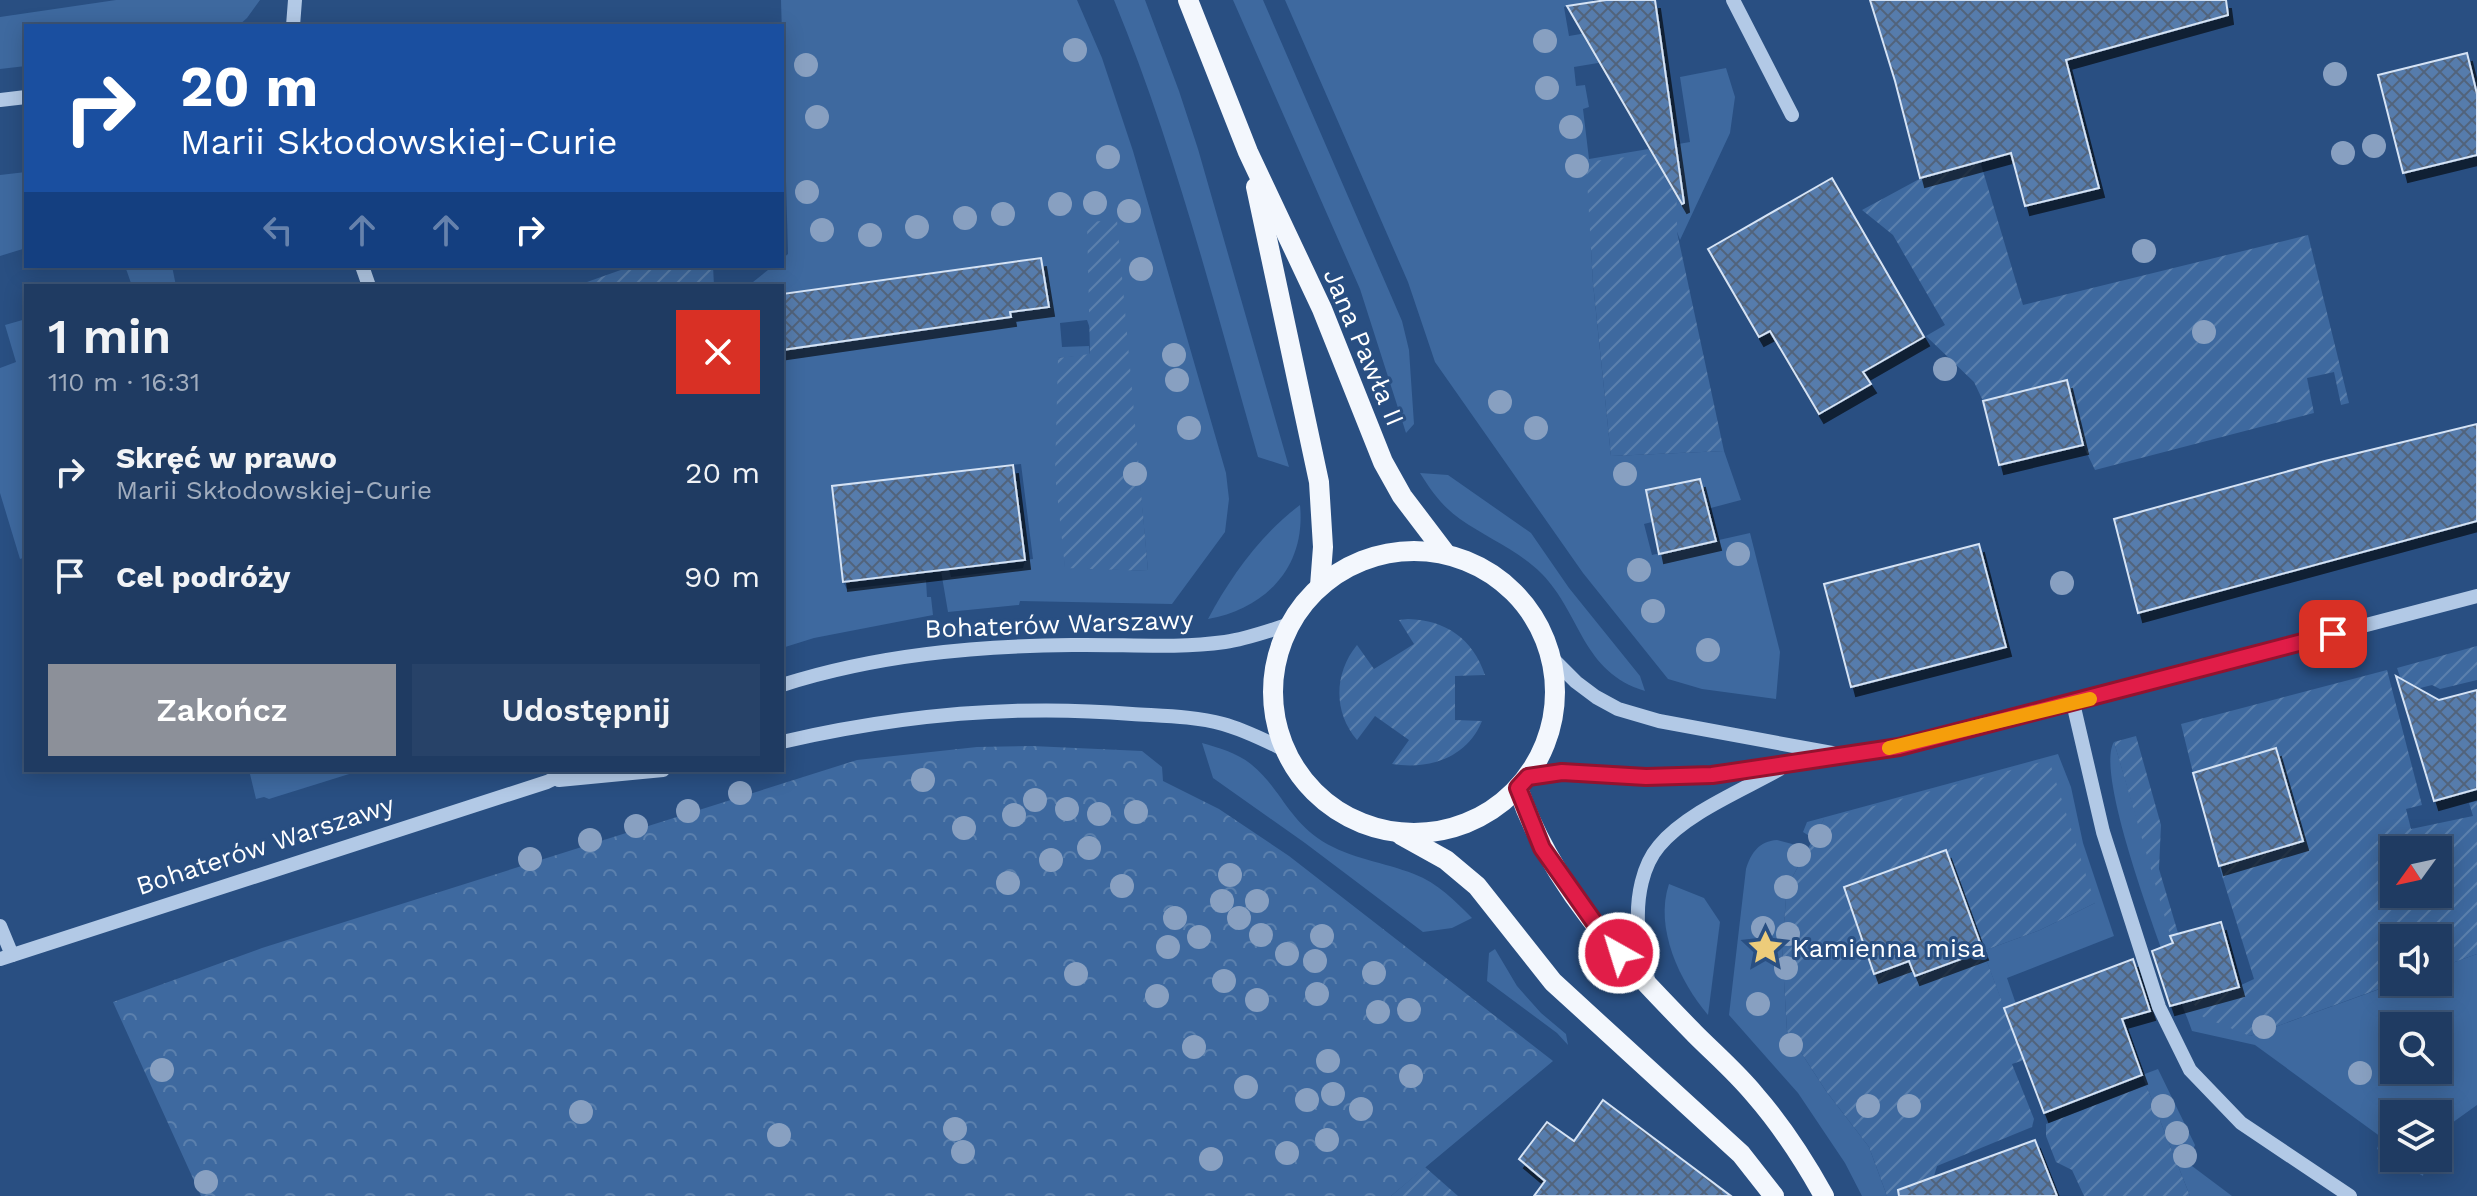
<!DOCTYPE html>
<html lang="pl">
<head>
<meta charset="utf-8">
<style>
	:root { --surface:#1f3b62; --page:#274268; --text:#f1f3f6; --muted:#a1adbe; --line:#3c5577; --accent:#8c9099 }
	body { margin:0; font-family:"Work Sans",sans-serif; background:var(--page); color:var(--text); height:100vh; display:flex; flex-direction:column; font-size:30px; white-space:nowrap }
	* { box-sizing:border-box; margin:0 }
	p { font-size:26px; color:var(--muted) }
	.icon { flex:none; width:44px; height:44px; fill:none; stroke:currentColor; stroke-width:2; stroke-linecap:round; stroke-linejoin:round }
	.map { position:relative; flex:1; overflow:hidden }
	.sheet { position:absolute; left:24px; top:284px; width:760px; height:488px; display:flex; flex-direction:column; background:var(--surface); border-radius:0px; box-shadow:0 4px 20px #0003,0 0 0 2px var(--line) }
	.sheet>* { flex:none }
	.banner { position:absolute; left:24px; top:24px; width:760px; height:244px; border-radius:0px; box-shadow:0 4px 20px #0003,0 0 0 2px var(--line); background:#1a4fa0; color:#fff; overflow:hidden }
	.needle { width:52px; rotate:237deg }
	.buttons { position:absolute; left:2380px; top:836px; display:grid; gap:16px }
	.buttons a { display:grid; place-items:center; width:72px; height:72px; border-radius:0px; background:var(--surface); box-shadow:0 4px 20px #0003,0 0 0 2px var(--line); font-size:40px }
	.pin { position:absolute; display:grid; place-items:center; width:68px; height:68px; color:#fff; margin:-34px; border-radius:16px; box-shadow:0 4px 12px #0006 }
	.me { position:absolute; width:88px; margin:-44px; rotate:321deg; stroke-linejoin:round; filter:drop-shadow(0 0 6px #0008) }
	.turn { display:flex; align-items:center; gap:28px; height:168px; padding:0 24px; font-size:36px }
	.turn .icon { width:104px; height:104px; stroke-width:2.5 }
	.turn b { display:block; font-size:56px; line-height:68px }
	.lanes { display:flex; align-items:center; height:76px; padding:0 24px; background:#0003; justify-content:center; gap:40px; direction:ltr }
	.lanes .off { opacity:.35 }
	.round { display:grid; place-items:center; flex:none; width:84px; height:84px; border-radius:0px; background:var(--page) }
	.headline { display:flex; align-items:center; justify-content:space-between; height:136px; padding:0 24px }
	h1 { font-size:48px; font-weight:600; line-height:60px }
	.primary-button { display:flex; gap:16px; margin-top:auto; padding:16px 24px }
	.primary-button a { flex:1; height:92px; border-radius:0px; background:var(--accent); color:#fff; font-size:32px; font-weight:600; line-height:92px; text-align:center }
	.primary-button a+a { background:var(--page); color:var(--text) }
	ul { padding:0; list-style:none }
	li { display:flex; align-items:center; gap:24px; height:104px; padding:0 24px }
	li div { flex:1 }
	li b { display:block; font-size:30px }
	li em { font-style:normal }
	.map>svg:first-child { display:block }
	.grass { fill:#3e699f; fill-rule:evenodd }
	.park { fill:url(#park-crowns) }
	.garden { fill:url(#garden-furrows); fill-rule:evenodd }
	.building { fill:url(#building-cross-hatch); stroke:#d5e3f5; stroke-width:2; filter:url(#shadow) }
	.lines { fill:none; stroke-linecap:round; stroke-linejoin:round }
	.minor { stroke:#b2c9e6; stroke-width:14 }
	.major { stroke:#f3f7fd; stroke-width:20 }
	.tree { fill:#88a0c1 }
	.route-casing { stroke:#92132f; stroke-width:20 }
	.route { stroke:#e11d48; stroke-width:14 }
	.slow { stroke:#f59e0b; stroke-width:14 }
	.labels { text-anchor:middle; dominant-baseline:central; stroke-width:6; stroke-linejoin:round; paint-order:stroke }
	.street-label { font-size:26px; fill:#fff; stroke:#294f82 }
	.poi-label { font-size:26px; fill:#fff; stroke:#294f82; text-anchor:start }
</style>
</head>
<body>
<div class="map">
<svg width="2477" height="1196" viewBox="0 0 2477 1196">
	<defs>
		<pattern id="park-crowns" width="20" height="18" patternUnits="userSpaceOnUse" patternTransform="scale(2)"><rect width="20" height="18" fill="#3e699f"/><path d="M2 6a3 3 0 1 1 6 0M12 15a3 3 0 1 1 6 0" fill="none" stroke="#5b80ad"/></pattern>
		<pattern id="garden-furrows" width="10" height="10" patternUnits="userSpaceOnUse" patternTransform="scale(2)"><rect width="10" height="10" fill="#3e699f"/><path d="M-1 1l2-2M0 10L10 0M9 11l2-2" fill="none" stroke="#5b80ad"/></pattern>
		<pattern id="building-cross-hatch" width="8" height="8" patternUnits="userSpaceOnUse" patternTransform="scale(2)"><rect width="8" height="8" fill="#567bac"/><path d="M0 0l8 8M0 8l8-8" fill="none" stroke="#51647c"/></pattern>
		<filter id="shadow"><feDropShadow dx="5" dy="9" stdDeviation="0" flood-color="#0009"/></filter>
	</defs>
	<rect width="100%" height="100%" fill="#294f82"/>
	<g class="grass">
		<path d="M116,0h144l-13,18 -9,8h-212v40l-26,3v-52z"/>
		<path d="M781,0h296l25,58 31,93 93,322 3,26 -4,33 -53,72 -152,-3 -1,4 -71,7 -7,-41 8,-2 2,8 72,-9 2,-8 8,-1 -12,-95 -188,22 10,96 4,7 79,-9 1,17h4l2,18 -119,23 -32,10v-362h-34l25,-20h9v-7l6,-5zM1087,320l51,144 10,107 -83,-4 -7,-209 32,-3 -1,-9 -27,1 -2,-24z"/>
		<path d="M1114,0h31l34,91 19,58 91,318 -31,-10c-44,-153 -83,-309 -144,-457z"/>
		<path d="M1233,0h30l139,321 7,29 5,74 -8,9 -46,-144z"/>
		<path d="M1285,0h308v2l-29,5 5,29 29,-5 6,31 -30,5 2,19 9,-1 4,22 -6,2 6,50 101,-17 -10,-65 46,-9 9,29 -5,36 -50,107 -3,-8 -86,14 2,37 18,173 113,-5 17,49 -34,9 -7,-30 -54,11 6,32 -8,2 8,31 98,-22 30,119 -4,47 -74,-10 -34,-10 -85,-106 -148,-211 -27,-80z"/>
		<path d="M26,172v76l-26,8v-81z"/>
		<path d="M125,266h47l4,20h-44z"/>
		<path d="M26,319v238l-6,2 -20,-66v-125l16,-6 -11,-37z"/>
		<path d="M1420,473l28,2 83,58 38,55 71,88 5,15c-63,-19 -64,-77 -103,-117 -24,-24 -55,-36 -82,-55 -17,-12 -29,-28 -40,-46z"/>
		<path d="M1300,505c6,61 -33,103 -92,114 22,-42 54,-86 92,-114z"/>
		<path d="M2114,742l77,258 59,36 149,-54h39v-14l39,-14v151l-39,28v-19h-44v44h32l-3,18 -46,-27 4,-12 -126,-92 -63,-14c-17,-47 -100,-254 -78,-289zM2394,1026h44v44h-44z"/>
		<path d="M1202,743c17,5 36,10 50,22 28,23 36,54 70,76 29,18 62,21 92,33 24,9 41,27 58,44l-20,10 -29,4 -118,-89 -92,-65z"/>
		<path d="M2058,754l13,33 12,56 31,93 -107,42 9,26 -12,4 -21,-57 57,-21 55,-27 -271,-84 -10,20 -11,-7 4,-10z"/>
		<path d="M249,770h113l-93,29 -5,-2 -8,2z"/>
		<path d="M1777,840l19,5 10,7 -19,35 -5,60 5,84 39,60 43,56 18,49h-25l-17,-33 -47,-70 -69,-78 17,-146c5,-16 13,-28 31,-29z"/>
		<path d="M1669,884l35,14 16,24 -12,93c-28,-33 -54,-87 -39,-131z"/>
		<path d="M1495,949l22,37 24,27 25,21 2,11 -11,-12 -70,-52 2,-28z"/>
		<path d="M2158,1069l37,76 -7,18 44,33h-42l-48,-121z"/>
	</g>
	<path class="park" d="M1032,746l110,5 20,16 1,14 56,28 70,47 264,205 -162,135h-1190l-88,-194 149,-54 595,-188 120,-13z"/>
	<g class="garden">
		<path d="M1667,152l9,2 1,78 47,219 -113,5 -18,-173 -7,-121z"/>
		<path d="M1980,161l43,144 285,-70 41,168 -8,2 -7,-33 -27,6 7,35 -219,57 -12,-25 -16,-65 -84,21 -9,-19 -48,-46 19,-11 -52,-90 -31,-25 61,-33z"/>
		<path d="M1117,220l31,351 -83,-3 -10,-94 3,-116 32,-4 -3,-132z"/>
		<path d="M632,266h81l1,20h-126l-1,-4z"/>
		<path d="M1408,619c38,1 65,20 77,56l-30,1v44l27,1c-15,37 -53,49 -90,43l17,-24 -34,-24 -18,24c-24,-28 -23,-67 0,-95l17,24 40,-25 -15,-24z"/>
		<path d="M2477,646v34l-37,9 -8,-4 -27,7 -8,-24z"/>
		<path d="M2387,670l35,135 -16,4 5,20 62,-13 -4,-13 8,-2v153l-39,14v-30h-44v44h4l-148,54 -47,-19 -12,-17 48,-14 15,-7 -35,-113 84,-25 -26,-93 -84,25 -12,-49zM2394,850h44v44h-44z"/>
		<path d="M2136,736l25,89 -2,44 19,64 -8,2 -56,-193z"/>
		<path d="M2049,760l46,143 -55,27 -57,21 41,109 -12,4 22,55 -2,8 -95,39 -3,10 8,20h-55l-18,-49 -43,-56 -39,-60 -5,-84 5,-60 37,-68z"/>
		<path d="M2146,1085l44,111h-106l-12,-26 -16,-8 -10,-26v-12z"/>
		<path d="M1425,1167l33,29h-67z"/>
	</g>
	<g class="building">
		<path d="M1606,0h49l29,203 -2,1 -115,-198z"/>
		<path d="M1870,0h356l2,15 -162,45 33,128 -74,18 -14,-53 -91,25 -25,-97z"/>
		<path d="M2467,53l10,41v61l-74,18 -25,-98z"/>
		<path d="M1832,178l92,159 -61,35 8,12 -52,30 -49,-83 -11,6 -51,-88z"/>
		<path d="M1041,258l8,49 -39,5 1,5 -229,33v-56z"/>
		<path d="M2067,380l16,65 -84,20 -16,-64z"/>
		<path d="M2477,424v97l-339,92 -24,-94 211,-58z"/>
		<path d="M1013,465l12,95 -182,22 -11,-96z"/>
		<path d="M1700,479l16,62 -57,13 -13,-64z"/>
		<path d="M1979,544l27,103 -155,40 -27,-103z"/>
		<path d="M2396,676l43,24 38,-10v99l-43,12z"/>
		<path d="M2276,748l27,93 -84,25 -26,-93z"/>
		<path d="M1946,850l37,101 -68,25 -6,-15 -35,13 -30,-87z"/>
		<path d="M2221,922l18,65 -69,19 -18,-55 21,-8 -3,-7z"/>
		<path d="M2133,959l17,52 -28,8 20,56 -98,38 -40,-105z"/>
		<path d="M1603,1100l128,96h-197l11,-15 -26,-22 28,-37 27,19z"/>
		<path d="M2035,1140l22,56h-158l-1,-6z"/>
	</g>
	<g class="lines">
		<g class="minor">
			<path d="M1733,0l59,115"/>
			<path d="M293,26l2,-26"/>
			<path d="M0,100l26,-3"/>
			<path d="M362,266l7,20"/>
			<path d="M1550,656l26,26 20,15 22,12 41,12 173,32"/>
			<path d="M782,685c94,-30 192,-39 290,-40 51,-1 102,4 153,-3 22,-3 44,-11 65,-18"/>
			<path d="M2073,703l30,129 56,175 31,63 51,53 109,73"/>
			<path d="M782,742c116,-27 232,-38 350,-28 30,2 62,2 91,10 22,6 41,16 62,26"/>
			<path d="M1528,777l34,-5 84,5 66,-2 187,-28 578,-151"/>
			<path d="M559,780l104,-10"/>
			<path d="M0,926l12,29"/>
			<path d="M0,959l547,-177 25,-12"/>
			<path d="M1649,984c-4,-21 -10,-41 -11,-62 -1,-25 4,-56 21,-76 27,-33 84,-56 121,-77"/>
		</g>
		<g class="major">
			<path d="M1188,0l60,152 74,157 61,153 19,34 44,58"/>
			<path d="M1256,187l63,295 4,65 -3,39"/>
			<circle cx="1414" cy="692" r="141"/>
			<path d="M1518,788c33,99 106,173 177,246 20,20 42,39 60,61 27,31 49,65 69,101"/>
			<path d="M1401,835l45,25 31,26 76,96 188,172 33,42"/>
		</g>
	</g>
	<g class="tree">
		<circle cx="1545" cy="41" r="12"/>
		<circle cx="1075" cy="50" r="12"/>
		<circle cx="806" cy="65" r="12"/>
		<circle cx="2335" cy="74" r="12"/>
		<circle cx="1547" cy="88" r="12"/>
		<circle cx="817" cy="117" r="12"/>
		<circle cx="1571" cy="127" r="12"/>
		<circle cx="2374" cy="146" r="12"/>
		<circle cx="2343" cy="153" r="12"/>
		<circle cx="1108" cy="157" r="12"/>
		<circle cx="1577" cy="166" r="12"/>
		<circle cx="807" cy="192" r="12"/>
		<circle cx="1095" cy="203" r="12"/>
		<circle cx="1060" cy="204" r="12"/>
		<circle cx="1129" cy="211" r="12"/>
		<circle cx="1003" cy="214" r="12"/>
		<circle cx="965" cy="218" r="12"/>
		<circle cx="917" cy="227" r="12"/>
		<circle cx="822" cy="230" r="12"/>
		<circle cx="870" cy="235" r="12"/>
		<circle cx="2144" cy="251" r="12"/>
		<circle cx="1141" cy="269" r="12"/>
		<circle cx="2204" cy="332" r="12"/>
		<circle cx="1174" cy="355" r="12"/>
		<circle cx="1945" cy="369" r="12"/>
		<circle cx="1177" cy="380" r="12"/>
		<circle cx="1500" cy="402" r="12"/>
		<circle cx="1189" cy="428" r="12"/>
		<circle cx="1536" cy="428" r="12"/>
		<circle cx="1135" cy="474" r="12"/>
		<circle cx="1625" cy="474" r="12"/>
		<circle cx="1738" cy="554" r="12"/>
		<circle cx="1639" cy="570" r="12"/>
		<circle cx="2062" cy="583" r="12"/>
		<circle cx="1653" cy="611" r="12"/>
		<circle cx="1708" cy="650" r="12"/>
		<circle cx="923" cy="780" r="12"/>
		<circle cx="740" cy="793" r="12"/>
		<circle cx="1035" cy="800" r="12"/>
		<circle cx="1067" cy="809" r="12"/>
		<circle cx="688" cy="811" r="12"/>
		<circle cx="1136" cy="812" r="12"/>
		<circle cx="1099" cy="814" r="12"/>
		<circle cx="1014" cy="815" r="12"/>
		<circle cx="636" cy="826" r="12"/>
		<circle cx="964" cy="828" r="12"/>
		<circle cx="1820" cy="836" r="12"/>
		<circle cx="590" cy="840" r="12"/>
		<circle cx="1089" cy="848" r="12"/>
		<circle cx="1799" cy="855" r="12"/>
		<circle cx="530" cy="859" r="12"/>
		<circle cx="1051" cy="860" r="12"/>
		<circle cx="1230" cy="875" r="12"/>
		<circle cx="1008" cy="883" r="12"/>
		<circle cx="1122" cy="886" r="12"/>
		<circle cx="1786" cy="887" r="12"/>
		<circle cx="1222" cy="901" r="12"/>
		<circle cx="1257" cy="901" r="12"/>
		<circle cx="1175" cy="918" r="12"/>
		<circle cx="1239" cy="918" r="12"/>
		<circle cx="1763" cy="928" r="12"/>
		<circle cx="1788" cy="934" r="12"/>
		<circle cx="1261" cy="935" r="12"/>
		<circle cx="1322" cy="936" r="12"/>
		<circle cx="1199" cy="937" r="12"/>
		<circle cx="1168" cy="947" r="12"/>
		<circle cx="1287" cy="954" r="12"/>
		<circle cx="1315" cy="961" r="12"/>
		<circle cx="1786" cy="968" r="12"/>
		<circle cx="1374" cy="973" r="12"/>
		<circle cx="1076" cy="974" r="12"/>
		<circle cx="1224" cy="981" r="12"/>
		<circle cx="1317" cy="994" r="12"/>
		<circle cx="1157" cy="996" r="12"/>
		<circle cx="1257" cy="1000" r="12"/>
		<circle cx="1758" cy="1004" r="12"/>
		<circle cx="1409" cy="1010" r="12"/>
		<circle cx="1378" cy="1012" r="12"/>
		<circle cx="2264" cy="1027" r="12"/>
		<circle cx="1791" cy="1045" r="12"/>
		<circle cx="1194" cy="1047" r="12"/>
		<circle cx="1328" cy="1061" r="12"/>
		<circle cx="162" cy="1070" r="12"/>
		<circle cx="2360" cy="1073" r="12"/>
		<circle cx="1411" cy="1076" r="12"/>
		<circle cx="1246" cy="1087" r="12"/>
		<circle cx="1333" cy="1094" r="12"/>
		<circle cx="1307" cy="1100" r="12"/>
		<circle cx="1868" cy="1106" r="12"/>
		<circle cx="1909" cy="1106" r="12"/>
		<circle cx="2163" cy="1106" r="12"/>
		<circle cx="1361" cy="1109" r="12"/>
		<circle cx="581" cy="1112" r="12"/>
		<circle cx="955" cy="1129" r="12"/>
		<circle cx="2177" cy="1133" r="12"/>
		<circle cx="779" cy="1135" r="12"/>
		<circle cx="1327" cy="1140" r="12"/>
		<circle cx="963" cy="1152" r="12"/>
		<circle cx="1287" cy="1153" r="12"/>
		<circle cx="2185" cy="1156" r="12"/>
		<circle cx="1211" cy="1159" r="12"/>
		<circle cx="206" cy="1182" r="12"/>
	</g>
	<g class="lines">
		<defs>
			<path id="route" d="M1619,953l-15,-17 -62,-88 -24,-60 10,-11 34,-5 84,5 66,-2 187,-28 434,-113"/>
		</defs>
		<use href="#route" class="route-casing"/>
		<use href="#route" class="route"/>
		<path class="slow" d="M1889,748l201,-49"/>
	</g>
	<defs>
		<symbol id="sight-bare" viewBox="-9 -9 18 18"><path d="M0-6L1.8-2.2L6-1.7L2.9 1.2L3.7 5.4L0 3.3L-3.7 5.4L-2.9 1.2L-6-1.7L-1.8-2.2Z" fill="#edcc7a" stroke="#294f82" stroke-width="2.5" paint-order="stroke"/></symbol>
	</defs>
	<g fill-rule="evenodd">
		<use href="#sight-bare" x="1740" y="922" width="51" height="51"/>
	</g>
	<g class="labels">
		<g class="street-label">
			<text transform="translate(1364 347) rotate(67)">Jana Pawła II</text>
			<text transform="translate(1059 624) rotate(-2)">Bohaterów Warszawy</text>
			<text transform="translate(265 845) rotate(-18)">Bohaterów Warszawy</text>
		</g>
		<g class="poi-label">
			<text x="1792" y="948">Kamienna misa</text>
		</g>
	</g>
</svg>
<div class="buttons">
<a><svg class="needle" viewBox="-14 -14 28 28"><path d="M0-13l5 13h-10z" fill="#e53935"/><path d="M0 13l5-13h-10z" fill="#a1adbe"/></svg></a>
<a><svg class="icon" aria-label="sound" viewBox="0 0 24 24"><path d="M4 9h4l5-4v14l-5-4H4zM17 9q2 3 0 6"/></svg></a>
<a><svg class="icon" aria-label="search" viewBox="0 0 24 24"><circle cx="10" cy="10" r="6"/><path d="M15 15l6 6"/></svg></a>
<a><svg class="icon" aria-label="layers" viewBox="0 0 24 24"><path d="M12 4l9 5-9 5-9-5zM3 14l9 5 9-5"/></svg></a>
</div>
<div class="pin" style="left:2333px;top:634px;background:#d93025"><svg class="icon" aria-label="arrive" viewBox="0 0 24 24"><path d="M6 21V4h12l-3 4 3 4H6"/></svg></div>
<svg class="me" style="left:1619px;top:953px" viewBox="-20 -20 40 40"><circle r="17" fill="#e11d48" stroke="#fff" stroke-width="3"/><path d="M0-11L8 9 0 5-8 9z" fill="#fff"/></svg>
<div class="banner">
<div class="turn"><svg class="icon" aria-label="right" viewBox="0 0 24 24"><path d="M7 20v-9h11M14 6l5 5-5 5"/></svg><div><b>20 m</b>Marii Skłodowskiej-Curie</div></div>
<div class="lanes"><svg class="icon off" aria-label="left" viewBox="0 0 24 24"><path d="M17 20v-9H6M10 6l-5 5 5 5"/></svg><svg class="icon off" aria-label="ahead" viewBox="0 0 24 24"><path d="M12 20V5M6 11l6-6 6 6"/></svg><svg class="icon off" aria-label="ahead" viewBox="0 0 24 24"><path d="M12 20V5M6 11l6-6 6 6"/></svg><svg class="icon" aria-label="right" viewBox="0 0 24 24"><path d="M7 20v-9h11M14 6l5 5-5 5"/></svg></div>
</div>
<section class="sheet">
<div class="headline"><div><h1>1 min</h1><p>110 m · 16:31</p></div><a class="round" style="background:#d93025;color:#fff"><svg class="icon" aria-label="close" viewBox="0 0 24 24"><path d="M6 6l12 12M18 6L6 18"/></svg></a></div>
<ul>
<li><svg class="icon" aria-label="right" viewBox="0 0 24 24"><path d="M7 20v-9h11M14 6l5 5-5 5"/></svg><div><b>Skręć w prawo</b><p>Marii Skłodowskiej-Curie</p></div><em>20 m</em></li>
<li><svg class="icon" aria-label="arrive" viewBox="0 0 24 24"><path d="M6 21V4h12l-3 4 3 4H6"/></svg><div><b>Cel podróży</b></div><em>90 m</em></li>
</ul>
<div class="primary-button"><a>Zakończ</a><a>Udostępnij</a></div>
</section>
</div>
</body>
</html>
